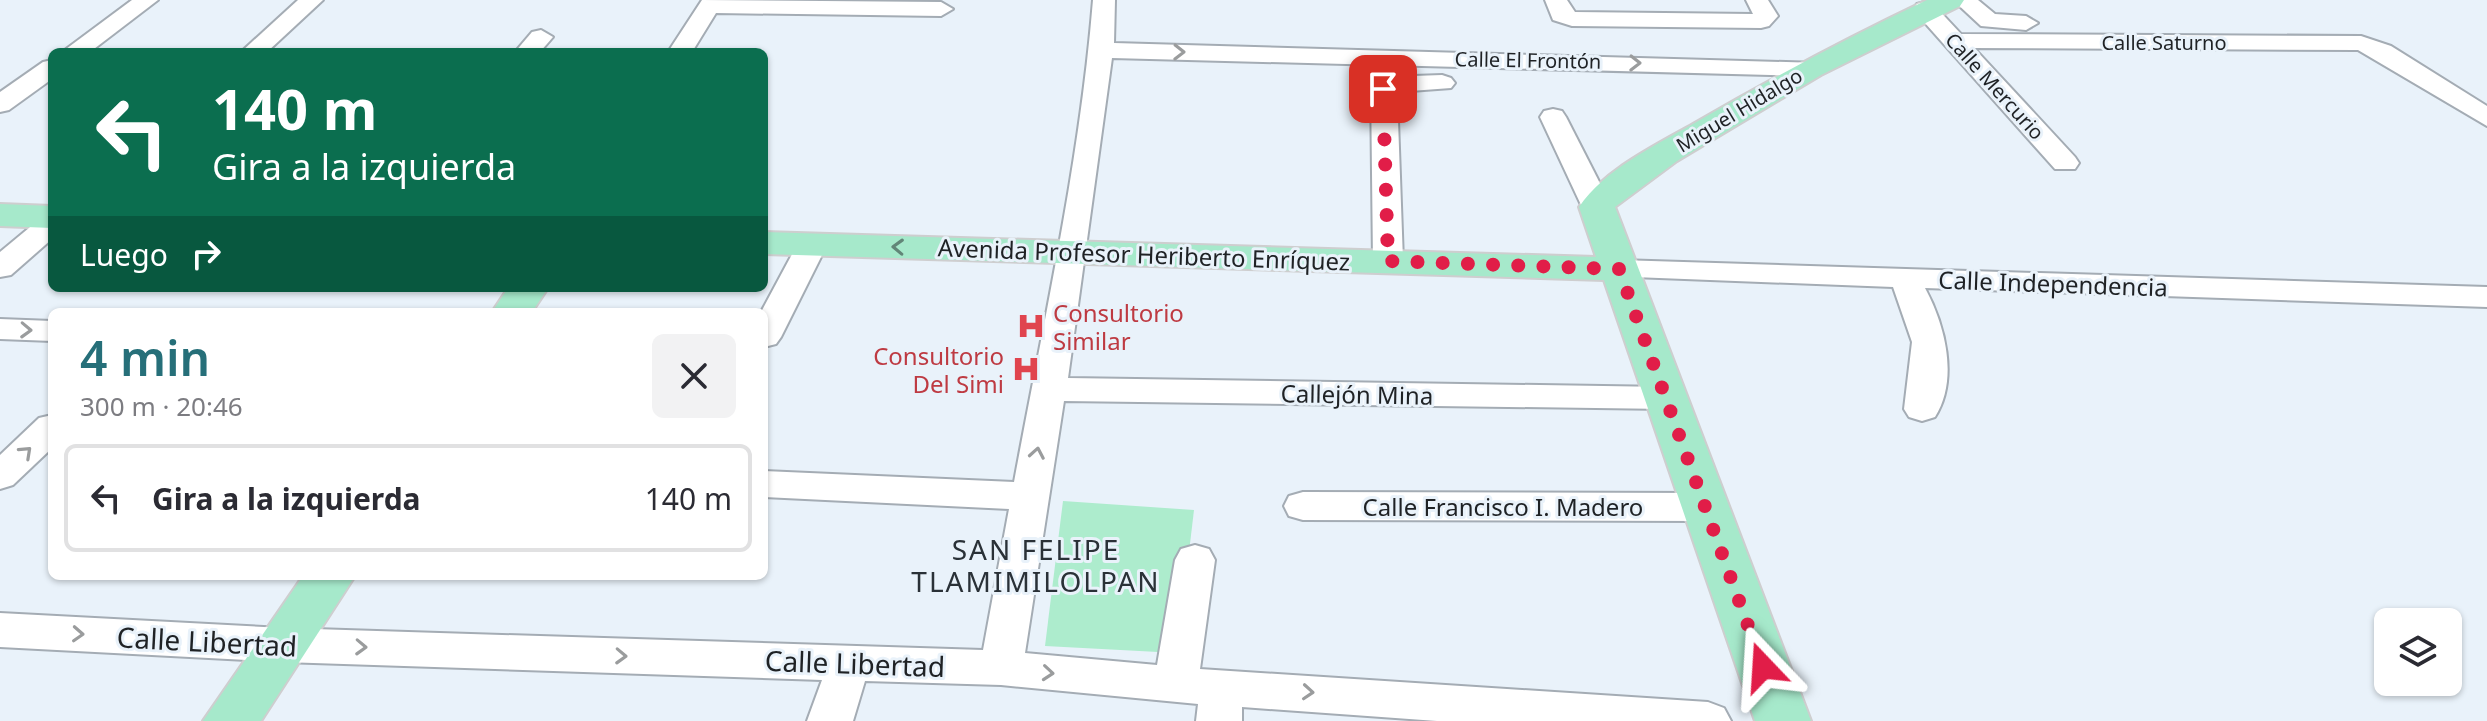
<!DOCTYPE html>
<html lang="es">
<head>
<meta charset="utf-8">
<style>
	:root { --surface:#fff; --page:#f2f2f3; --text:#2b2b33; --muted:#7c7c81; --line:#e1e1e2; --accent:#266f79 }
	body { margin:0; font-family:"Noto Sans",sans-serif; background:var(--page); color:var(--text); height:100vh; display:flex; flex-direction:column; font-size:30px; white-space:nowrap }
	* { box-sizing:border-box; margin:0 }
	p { font-size:26px; color:var(--muted) }
	.icon { flex:none; width:44px; height:44px; fill:none; stroke:currentColor; stroke-width:2; stroke-linecap:round; stroke-linejoin:round }
	.map { position:relative; flex:1; overflow:hidden }
	.panel { position:absolute; left:48px; top:308px; width:720px; height:272px; display:flex; flex-direction:column; background:var(--surface); border-radius:12px; box-shadow:0 2px 6px #0004 }
	.panel>* { flex:none }
	.hud { position:absolute; left:48px; top:48px; width:720px; height:244px; border-radius:12px; box-shadow:0 2px 6px #0004; background:#0b6e4f; color:#fff; overflow:hidden }
	.controls { position:absolute; left:2374px; top:608px; display:grid; gap:16px }
	.controls a { display:grid; place-items:center; width:88px; height:88px; border-radius:12px; background:var(--surface); box-shadow:0 2px 6px #0004; font-size:40px }
	.pin { position:absolute; display:grid; place-items:center; width:68px; height:68px; color:#fff; margin:-34px; border-radius:16px; box-shadow:0 4px 12px #0006 }
	.me { position:absolute; width:88px; margin:-44px; rotate:340deg; stroke-linejoin:round; filter:drop-shadow(0 0 6px #0008) }
	.turn { display:flex; align-items:center; gap:28px; height:168px; padding:0 32px; font-size:36px }
	.turn .icon { width:104px; height:104px; stroke-width:2.5 }
	.turn b { display:block; font-size:56px; line-height:68px }
	.then { display:flex; align-items:center; height:76px; padding:0 32px; background:#0003; gap:16px; font-size:30px }
	.round { display:grid; place-items:center; flex:none; width:84px; height:84px; border-radius:12px; background:var(--page) }
	.overview { display:flex; align-items:center; justify-content:space-between; height:136px; padding:0 32px }
	h1 { font-size:48px; font-weight:600; line-height:60px; color:var(--accent) }
	ul { padding:0; list-style:none }
	li { display:flex; align-items:center; gap:24px; height:108px; margin:0 16px 12px; padding:0 16px; border:4px solid var(--line); border-radius:12px }
	li div { flex:1 }
	li b { display:block; font-size:30px }
	li em { font-style:normal }
	.map>svg:first-child { display:block }
	.green { fill:#adeccd }
	.lines { fill:none; stroke-linecap:round; stroke-linejoin:round }
	.minor-casing { stroke:#a4acb4; stroke-width:4 }
	.major-casing { stroke:#cececf; stroke-width:4 }
	.minor { fill:#fff; fill-rule:evenodd }
	.major { fill:#a6e9cb; fill-rule:evenodd }
	.oneway { stroke:#9a9c9d }
	.oneway2 { stroke:#628678 }
	.route { stroke:#e11d48; stroke-width:14; stroke-dasharray:0 25.2 }
	.labels { text-anchor:middle; dominant-baseline:central; stroke-width:6; stroke-linejoin:round; paint-order:stroke }
	.far-street-label { font-size:20px; fill:#1f2225; stroke:#e9f2fa }
	.street-label { font-size:24px; fill:#1f2225; stroke:#e9f2fa }
	.health-label { font-size:24px; fill:#be3a42; stroke:#e9f2fa; text-anchor:start }
	.quarter-label { font-size:28px; letter-spacing:2px; fill:#2a3137; stroke:#e9f2fa }
	.near-street-label { font-size:28px; fill:#1f2225; stroke:#e9f2fa }
</style>
</head>
<body>
<div class="map">
<svg width="2487" height="721" viewBox="0 0 2487 721">
	<rect width="100%" height="100%" fill="#e9f2fa"/>
	<path class="green" d="M1063,501l131,9 -17,143 -132,-7z"/>
	<g class="lines">
		<defs>
			<g id="minor">
				<path d="M132,0h26l-68,52h-28z"/>
				<path d="M298,0h25l-56,52h-26z"/>
				<path d="M702,0l239,2 12,7 -12,7 -225,-3 -24,39h-24z"/>
				<path d="M1093,0h22l-1,43 705,20 4,5 -4,5 -9,3 -698,-18 -44,320 599,9 12,3 6,8 -6,8 -12,3 -603,-8 -39,252 132,12 18,-105 6,-11 14,-4 14,4 6,11 -15,109 508,33 16,6 7,13h-294l-195,-14v14h-46l2,-17 -197,-19 -136,-4 -12,40h-46l15,-41 -539,-18 -283,-15v-34l283,15 700,22 26,-141 -245,-12v-26l250,11c29,-158 66,-320 79,-482z"/>
				<path d="M1545,0h22l8,12 178,2 -7,-14h22l10,16 -9,10 -8,2 -189,-2 -19,-6z"/>
				<path d="M1953,0h25l17,14 31,2 12,7 -12,7 -45,-4z"/>
				<path d="M1925,2l8,2 28,30 400,2 30,10 96,60v20l-129,-76 -384,-2 101,109 4,6 -4,6h-20l-138,-155 -4,-5 4,-5z"/>
				<path d="M541,30l12,7 -13,15h-25l17,-20z"/>
				<path d="M52,60v19l-43,31 -9,2v-20l43,-30z"/>
				<path d="M1442,75l9,3 4,5 -4,5 -54,4 6,169 -4,7h-22l-4,-7 -2,-176 13,-8z"/>
				<path d="M1553,109l9,2 4,6 46,90 -5,6h-20l-5,-6 -42,-90 4,-6z"/>
				<path d="M52,215v24l-41,36 -11,2v-25l41,-34z"/>
				<path d="M812,236l11,3 4,6 -46,92 -5,7 -12,3v-35h-3l36,-67 4,-6z"/>
				<path d="M1619,260l868,27v20l-562,-19c20,37 34,91 10,129l-13,4 -13,-4 -5,-8 8,-67 -19,-55 -285,-11 -5,-7 5,-7z"/>
				<path d="M0,319l52,2v20l-52,-2z"/>
				<path d="M52,415v33l-39,37 -13,4v-34l39,-37z"/>
				<path d="M1303,492l401,1 14,4 5,10 -5,10 -14,4 -401,-1 -14,-4 -5,-10 5,-10z"/>
			</g>
			<g id="major">
				<path d="M1927,0h37l-4,6 -139,69 -144,86 -62,46 196,514h-56l-151,-441 -840,-26v-22l832,25 -17,-50c25,-37 75,-61 114,-83 77,-45 154,-86 234,-124z"/>
				<path d="M0,204l52,2v22l-52,-2z"/>
				<path d="M508,288h40l-16,24h-40z"/>
				<path d="M303,576h52l-94,145h-58z"/>
			</g>
		</defs>
		<use href="#minor" class="minor-casing"/>
		<use href="#major" class="major-casing"/>
		<use href="#minor" class="minor"/>
		<use href="#major" class="major"/>
	</g>
	<defs><path id="oneway-chevron" d="M-2-3.5L2.5 0L-2 3.5" fill="none" stroke-width="1.6" stroke-linecap="round" stroke-linejoin="round" transform="scale(2)"/></defs>
	<g class="oneway">
		<use href="#oneway-chevron" transform="translate(1179 52) rotate(1)"/>
		<use href="#oneway-chevron" transform="translate(1635 63) rotate(1)"/>
		<use href="#oneway-chevron" transform="translate(26 330) rotate(2)"/>
		<use href="#oneway-chevron" transform="translate(26 452) rotate(-43)"/>
		<use href="#oneway-chevron" transform="translate(1037 453) rotate(-80)"/>
		<use href="#oneway-chevron" transform="translate(78 634) rotate(3)"/>
		<use href="#oneway-chevron" transform="translate(361 647) rotate(2)"/>
		<use href="#oneway-chevron" transform="translate(621 656) rotate(2)"/>
		<use href="#oneway-chevron" transform="translate(1048 673) rotate(5)"/>
		<use href="#oneway-chevron" transform="translate(1308 692) rotate(4)"/>
	</g>
	<use class="oneway2" href="#oneway-chevron" transform="translate(898 247) rotate(-178)"/>
	<g class="lines">
		<path class="route" d="M1383,89l5,172 231,8 144,398"/>
	</g>
	<defs>
		<symbol id="hospital-bare" viewBox="-9 -9 18 18"><path d="M-5-5h3v3.5h4V-5h3V5h-3V1.5h-4V5h-3Z" fill="#e0444e" stroke="#e9f2fa" stroke-width="2.5" paint-order="stroke"/></symbol>
	</defs>
	<g fill-rule="evenodd">
		<use href="#hospital-bare" x="1011" y="306" width="40" height="40"/>
		<use href="#hospital-bare" x="1006" y="349" width="40" height="40"/>
	</g>
	<g class="labels">
		<g class="far-street-label">
			<text x="2164" y="42">Calle Saturno</text>
			<text transform="translate(1528 60) rotate(1)">Calle El Frontón</text>
			<text transform="translate(1995 86) rotate(48)">Calle Mercurio</text>
			<text transform="translate(1739 110) rotate(-31)">Miguel Hidalgo</text>
		</g>
		<g class="street-label">
			<text transform="translate(1144 254) rotate(2)">Avenida Profesor Heriberto Enríquez</text>
			<text transform="translate(2053 283) rotate(2)">Calle Independencia</text>
			<text transform="translate(1357 394) rotate(1)">Callejón Mina</text>
			<text x="1503" y="506">Calle Francisco I. Madero</text>
		</g>
		<g class="health-label">
			<text x="1053" y="312">Consultorio<tspan x="1053" dy="28">Similar</tspan></text>
			<text x="1004" y="355" text-anchor="end">Consultorio<tspan x="1004" dy="28">Del Simi</tspan></text>
		</g>
		<g class="quarter-label">
			<text x="1036" y="549">SAN FELIPE<tspan x="1036" dy="32">TLAMIMILOLPAN</tspan></text>
		</g>
		<g class="near-street-label">
			<text transform="translate(207 641) rotate(3)">Calle Libertad</text>
			<text transform="translate(855 663) rotate(2)">Calle Libertad</text>
		</g>
	</g>
</svg>
<div class="controls">
<a><svg class="icon" aria-label="layers" viewBox="0 0 24 24"><path d="M12 4l9 5-9 5-9-5zM3 14l9 5 9-5"/></svg></a>
</div>
<div class="pin" style="left:1383px;top:89px;background:#d93025"><svg class="icon" aria-label="arrive" viewBox="0 0 24 24"><path d="M6 21V4h12l-3 4 3 4H6"/></svg></div>
<svg class="me" style="left:1763px;top:667px" viewBox="-20 -20 40 40"><path d="M0-17L14 15 0 8-14 15z" fill="#e11d48" stroke="#fff" stroke-width="4"/></svg>
<div class="hud">
<div class="turn"><svg class="icon" aria-label="left" viewBox="0 0 24 24"><path d="M17 20v-9H6M10 6l-5 5 5 5"/></svg><div><b>140 m</b>Gira a la izquierda</div></div>
<div class="then">Luego<svg class="icon" aria-label="right" viewBox="0 0 24 24"><path d="M7 20v-9h11M14 6l5 5-5 5"/></svg></div>
</div>
<section class="panel">
<div class="overview"><div><h1>4 min</h1><p>300 m · 20:46</p></div><a class="round"><svg class="icon" aria-label="close" viewBox="0 0 24 24"><path d="M6 6l12 12M18 6L6 18"/></svg></a></div>
<ul>
<li><svg class="icon" aria-label="left" viewBox="0 0 24 24"><path d="M17 20v-9H6M10 6l-5 5 5 5"/></svg><div><b>Gira a la izquierda</b></div><em>140 m</em></li>
</ul>
</section>
</div>
</body>
</html>
